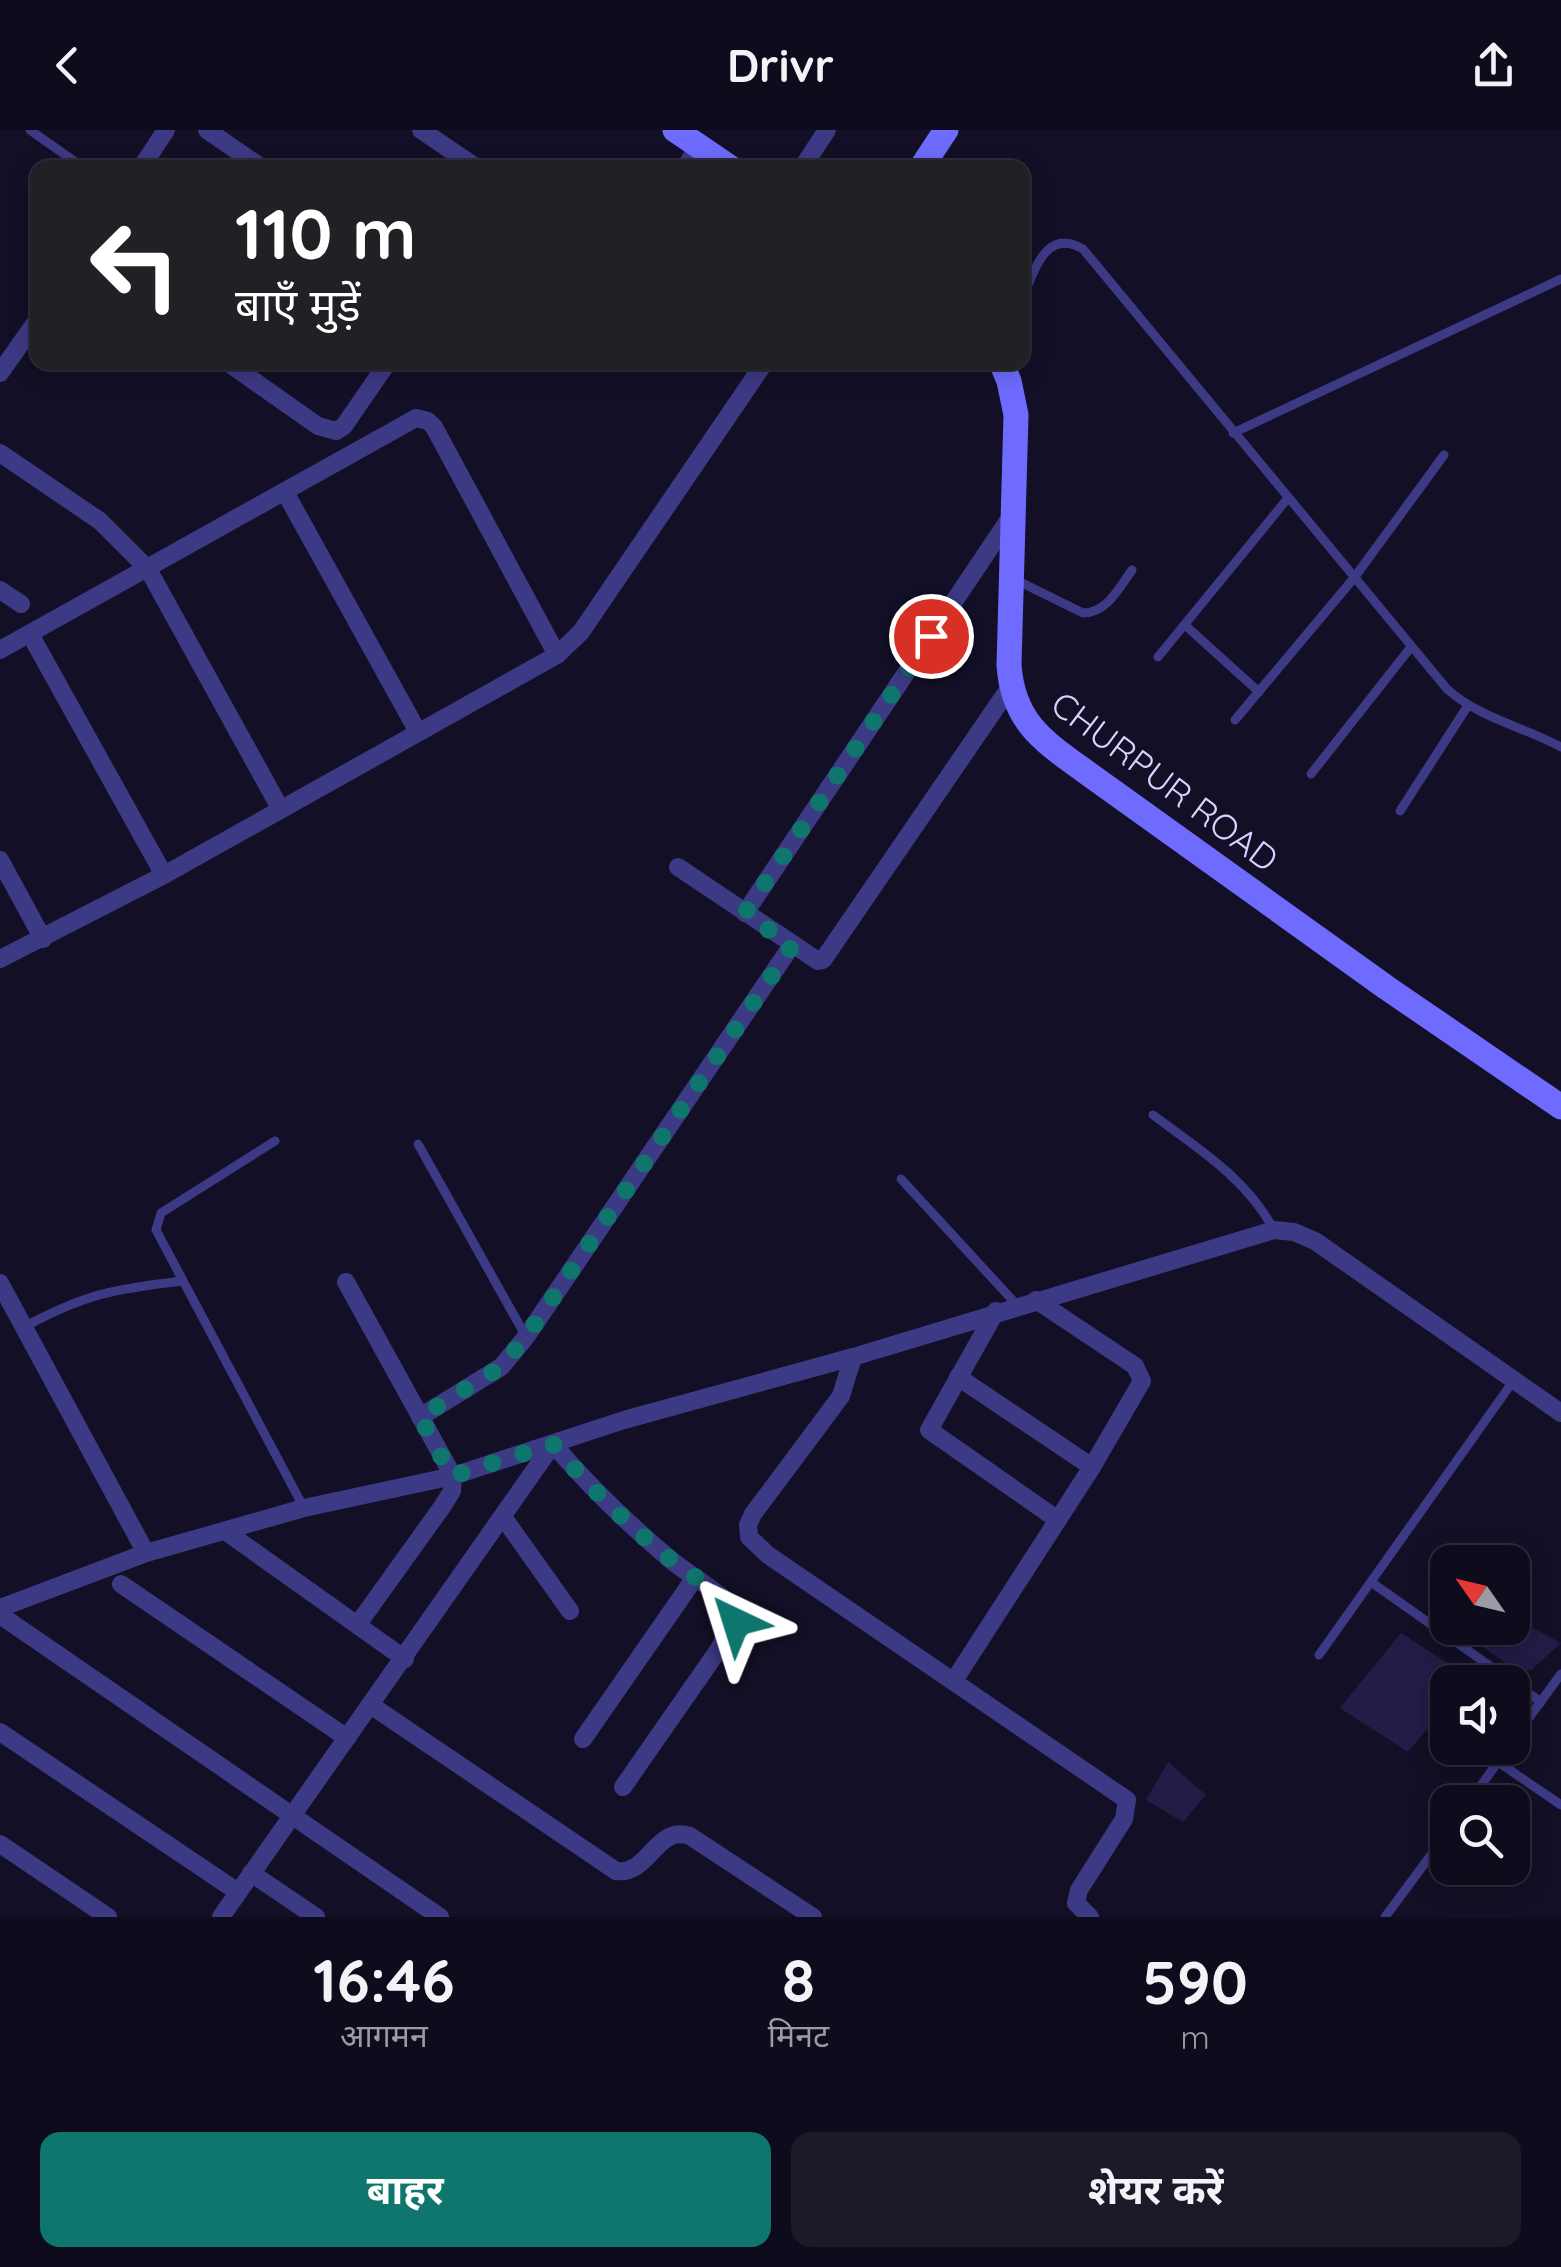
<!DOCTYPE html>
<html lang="hi">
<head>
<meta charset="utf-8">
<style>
	:root { --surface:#0e0b1c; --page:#1c1929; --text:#f1f3f6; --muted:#9b9ba3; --line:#2e2b3b; --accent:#0f766e }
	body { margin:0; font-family:Quicksand,"Noto Sans Devanagari",sans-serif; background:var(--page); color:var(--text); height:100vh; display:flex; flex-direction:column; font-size:38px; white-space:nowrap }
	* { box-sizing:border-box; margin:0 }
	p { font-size:32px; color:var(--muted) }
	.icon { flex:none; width:55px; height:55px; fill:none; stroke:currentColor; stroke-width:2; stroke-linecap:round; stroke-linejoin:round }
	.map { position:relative; height:1787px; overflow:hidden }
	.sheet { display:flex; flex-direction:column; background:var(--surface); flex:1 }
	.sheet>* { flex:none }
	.guide { position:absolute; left:30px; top:30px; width:1000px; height:210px; border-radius:20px; box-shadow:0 5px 25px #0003,0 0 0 2px var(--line); background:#202124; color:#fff; overflow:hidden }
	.needle { width:65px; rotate:304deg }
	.controls { position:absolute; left:1430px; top:1415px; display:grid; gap:20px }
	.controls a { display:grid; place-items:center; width:100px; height:100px; border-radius:20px; background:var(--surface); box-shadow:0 5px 25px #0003,0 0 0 2px var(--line); font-size:50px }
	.pin { position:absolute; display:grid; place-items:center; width:85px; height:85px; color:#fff; margin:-42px; border:5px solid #fff; border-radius:50%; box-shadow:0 2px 10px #0007 }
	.me { position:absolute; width:110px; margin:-55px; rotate:319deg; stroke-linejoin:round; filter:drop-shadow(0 0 8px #0008) }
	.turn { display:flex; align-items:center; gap:35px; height:210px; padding:0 40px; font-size:45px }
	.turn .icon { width:130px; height:130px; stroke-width:2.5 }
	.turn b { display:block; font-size:70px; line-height:85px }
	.eta { display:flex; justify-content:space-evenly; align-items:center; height:170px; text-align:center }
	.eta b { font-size:60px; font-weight:700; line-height:70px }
	.action { display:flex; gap:20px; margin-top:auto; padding:20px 40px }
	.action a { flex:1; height:115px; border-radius:20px; background:var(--accent); color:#fff; font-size:40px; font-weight:700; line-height:115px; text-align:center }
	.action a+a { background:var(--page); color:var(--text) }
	header { display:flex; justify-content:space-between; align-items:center; height:130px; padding:0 40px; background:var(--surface); font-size:45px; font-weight:700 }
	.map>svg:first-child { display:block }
	.building { fill:#241b47 }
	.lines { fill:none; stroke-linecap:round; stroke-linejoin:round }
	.lane { stroke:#3d3a85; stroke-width:9 }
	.street { stroke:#3d3a85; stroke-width:18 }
	.secondary { stroke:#6f6bff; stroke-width:25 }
	.route { stroke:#0f766e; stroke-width:18; stroke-dasharray:0 32.4 }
	.labels { text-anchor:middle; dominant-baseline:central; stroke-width:10; stroke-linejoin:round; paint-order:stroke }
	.street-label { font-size:35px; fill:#d9d4ff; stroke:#130f26 }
</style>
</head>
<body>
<header><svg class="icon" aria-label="back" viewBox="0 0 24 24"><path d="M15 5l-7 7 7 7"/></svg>Drivr<svg class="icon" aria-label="share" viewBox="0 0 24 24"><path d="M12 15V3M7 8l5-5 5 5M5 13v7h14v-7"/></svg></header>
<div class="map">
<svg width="1561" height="1787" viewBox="0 0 1561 1787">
	<rect width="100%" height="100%" fill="#130f26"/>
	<g class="building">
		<path d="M1512,1487l49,26 -30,27 -12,2 -64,-44h57z"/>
		<path d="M1401,1503l76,49h-29v23l-40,47 -68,-44z"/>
		<path d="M1168,1632l38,33 -23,27 -37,-22z"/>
	</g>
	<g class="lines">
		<g class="lane">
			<path d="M30,0l54,38"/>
			<path d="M1022,169c13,-29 24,-72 61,-50l364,440c34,30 75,37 114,58"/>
			<path d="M1233,303l328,-154"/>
			<path d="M1016,450l67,33c24,0 36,-25 49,-43"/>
			<path d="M1185,495l74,67"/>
			<path d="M1158,527l130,-159"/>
			<path d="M1235,590l119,-142 90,-123"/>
			<path d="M1311,644l100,-127"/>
			<path d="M1400,681l67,-104"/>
			<path d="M1153,985c46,34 93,63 121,115"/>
			<path d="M275,1011l-114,72 -5,17 148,278"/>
			<path d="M418,1014l107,191"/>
			<path d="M901,1049l116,126"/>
			<path d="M24,1197c61,-33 90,-38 158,-46"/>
			<path d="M1371,1452l170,120"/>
			<path d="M1319,1525l195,-275"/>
			<path d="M1512,1611l49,-67"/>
			<path d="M1498,1632l63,43"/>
			<path d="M1469,1672l39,-54"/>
			<path d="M1385,1787l63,-85"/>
		</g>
		<g class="street">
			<path d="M207,0l55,38"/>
			<path d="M421,0l56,38"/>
			<path d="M141,38l25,-38"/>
			<path d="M685,38l13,-22"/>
			<path d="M802,38l25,-38"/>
			<path d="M227,232l91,64 18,5 8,-5 44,-64"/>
			<path d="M0,243l38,-54"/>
			<path d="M0,323l100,68 48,48 132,239"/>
			<path d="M285,362l133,240"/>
			<path d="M0,460l21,14"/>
			<path d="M30,504l134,241"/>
			<path d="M0,520l416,-232 12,3 6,6 123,228"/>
			<path d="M0,730l43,79"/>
			<path d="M678,737l140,94 5,-1 187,-273"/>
			<path d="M745,783l267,-398"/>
			<path d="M0,829l164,-84 393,-220 24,-23 184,-270"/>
			<path d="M346,1152l107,194 -1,15 -10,16 -84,117"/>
			<path d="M0,1153l146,270"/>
			<path d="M996,1181l-67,119 129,90"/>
			<path d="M853,1227l-12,39 -88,118 -5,11 1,12 19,18 359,245 -3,19 -45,71 -3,13 14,14"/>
			<path d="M958,1247l134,90"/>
			<path d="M420,1287l81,-50 25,-30 266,-392"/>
			<path d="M503,1387l67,94"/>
			<path d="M225,1401l180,128"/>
			<path d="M121,1454l226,154"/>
			<path d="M0,1478l146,-55 158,-45 149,-32 171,-56 229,-63 421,-127 20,2 21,9 246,172"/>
			<path d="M0,1485l440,302"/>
			<path d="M955,1549l137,-212 50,-86 -7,-15 -99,-66"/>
			<path d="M372,1576l244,165c33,5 40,-47 74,-35l123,81"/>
			<path d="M0,1602l238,160"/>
			<path d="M583,1609l111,-160"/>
			<path d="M0,1714l108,73"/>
			<path d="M251,1743l65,44"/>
			<path d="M221,1787l332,-473c36,42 75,80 118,116 18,15 56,36 67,54l-21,38 -94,135"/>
		</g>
		<g class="secondary">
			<path d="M675,0l56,38"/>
			<path d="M921,38l25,-38"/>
			<path d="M1001,232l8,19 7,34 -7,250c4,57 34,76 77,107l301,216 174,119"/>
		</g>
	</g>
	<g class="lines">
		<path class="route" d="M736,1492l2,-8c-9,-16 -56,-45 -73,-59 -41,-34 -78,-71 -112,-111l-101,32 -32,-59 81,-50 25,-30 266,-391 -47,-33 186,-277"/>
	</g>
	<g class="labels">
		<g class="street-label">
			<text transform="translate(1165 651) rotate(37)">CHURPUR ROAD</text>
		</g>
	</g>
</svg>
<div class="controls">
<a><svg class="needle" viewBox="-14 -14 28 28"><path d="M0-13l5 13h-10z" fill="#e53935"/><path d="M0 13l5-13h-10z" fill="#9b9ba3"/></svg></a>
<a><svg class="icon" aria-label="sound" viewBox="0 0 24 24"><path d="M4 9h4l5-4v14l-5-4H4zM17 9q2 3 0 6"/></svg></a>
<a><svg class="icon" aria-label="search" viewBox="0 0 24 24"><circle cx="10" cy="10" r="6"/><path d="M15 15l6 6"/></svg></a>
</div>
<div class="pin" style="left:931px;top:506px;background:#d93025"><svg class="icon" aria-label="arrive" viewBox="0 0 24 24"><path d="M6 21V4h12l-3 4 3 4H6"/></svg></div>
<svg class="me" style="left:736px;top:1492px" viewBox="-20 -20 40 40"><path d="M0-17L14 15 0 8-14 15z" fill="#0f766e" stroke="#fff" stroke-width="4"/></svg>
<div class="guide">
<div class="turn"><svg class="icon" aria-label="left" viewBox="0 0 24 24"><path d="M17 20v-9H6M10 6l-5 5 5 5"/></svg><div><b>110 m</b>बाएँ मुड़ें</div></div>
</div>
</div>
<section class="sheet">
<div class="eta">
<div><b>16:46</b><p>आगमन</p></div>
<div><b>8</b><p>मिनट</p></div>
<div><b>590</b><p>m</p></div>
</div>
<div class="action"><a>बाहर</a><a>शेयर करें</a></div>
</section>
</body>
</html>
